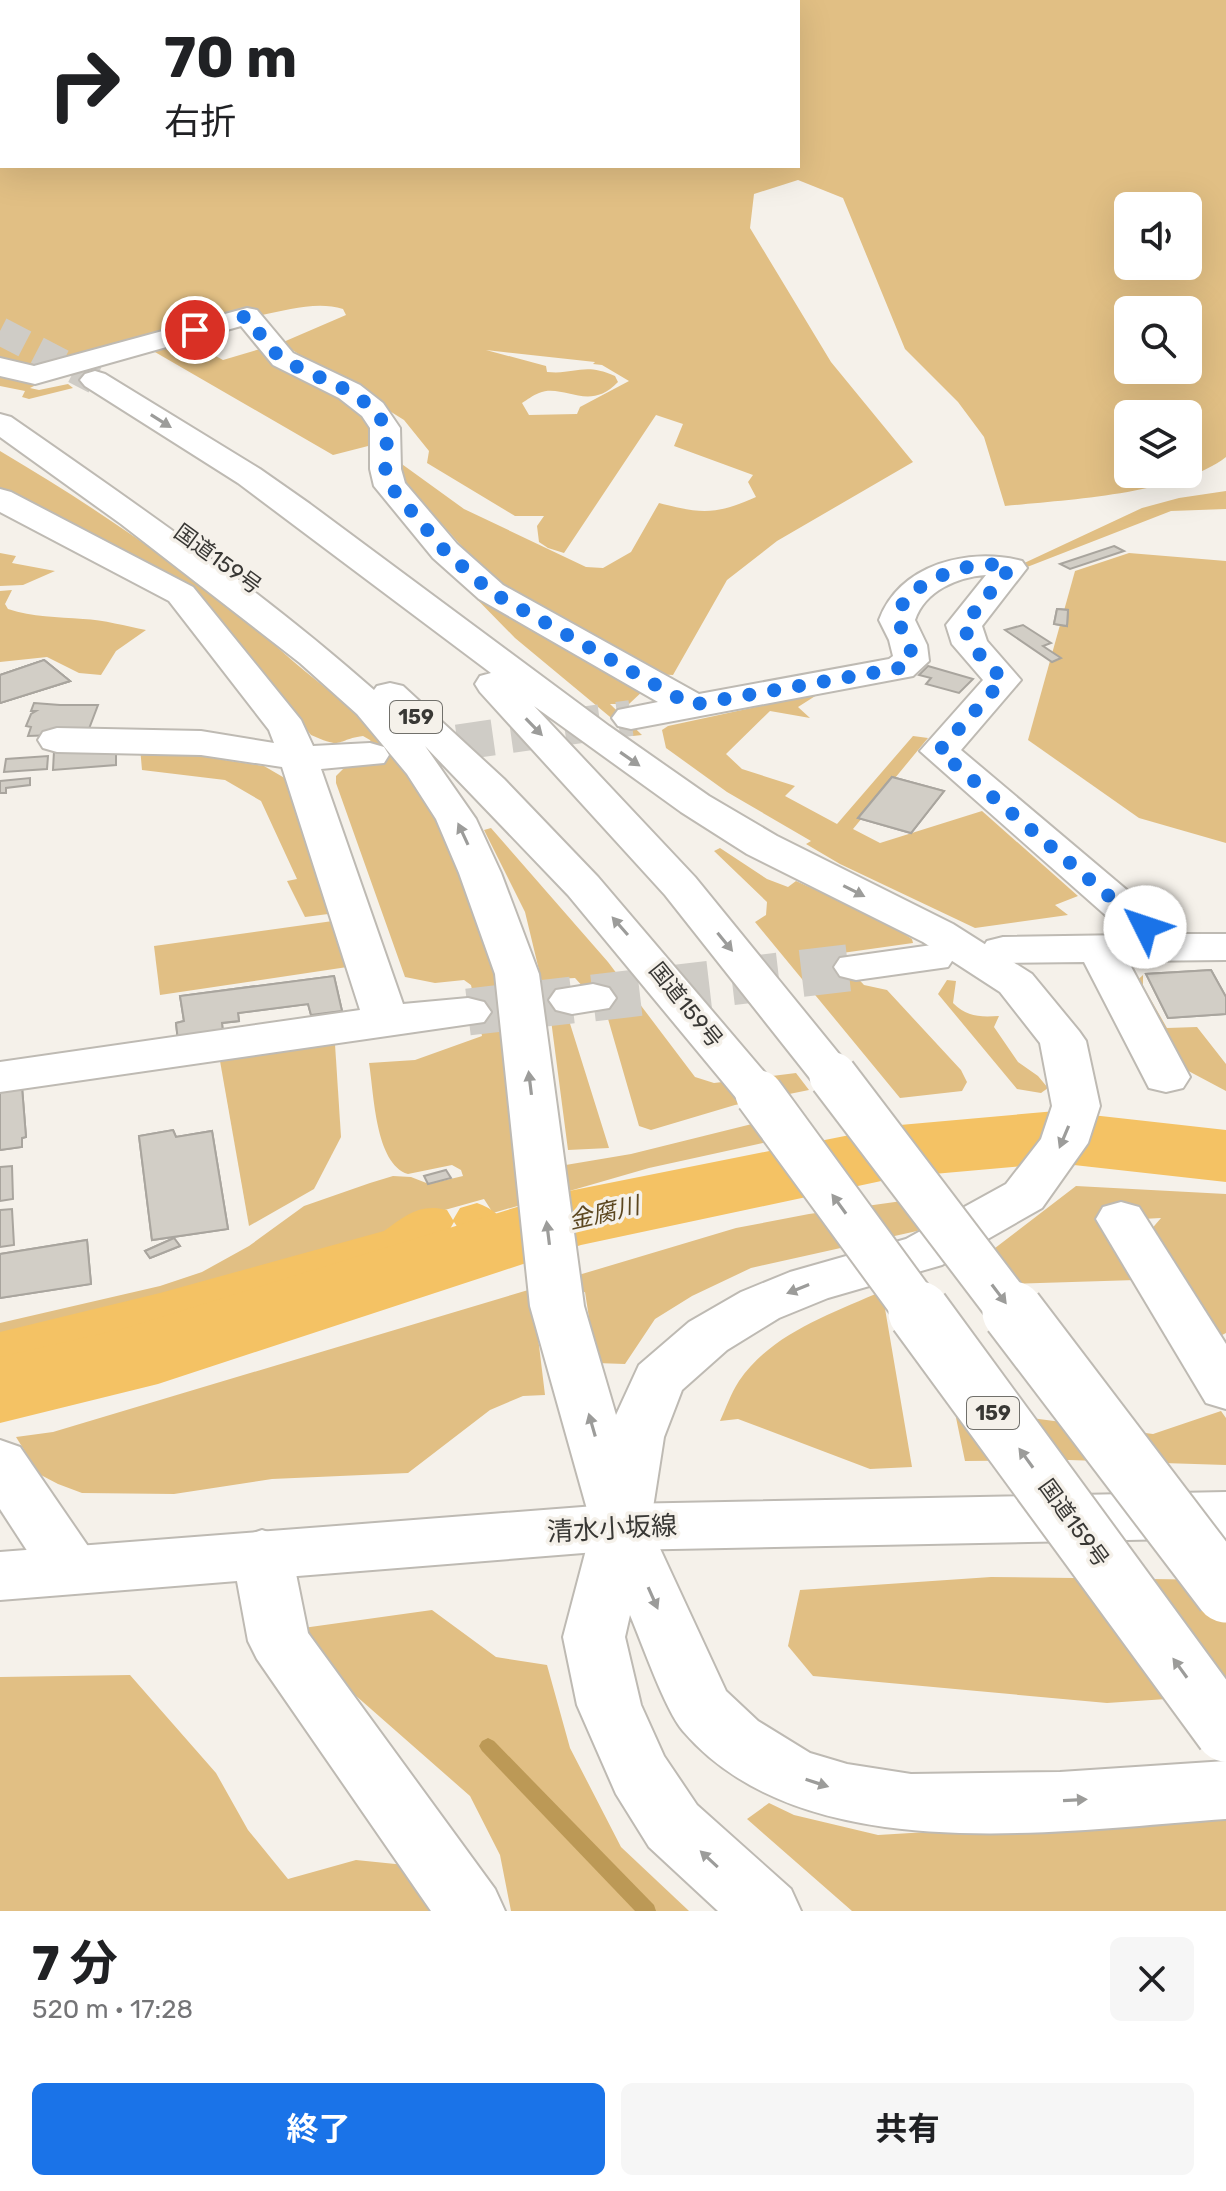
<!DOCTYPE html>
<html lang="ja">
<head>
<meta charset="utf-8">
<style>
	:root { --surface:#fff; --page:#f6f6f6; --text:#202124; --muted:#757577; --accent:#1a73e8 }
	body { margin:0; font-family:Rubik,"Noto Sans JP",sans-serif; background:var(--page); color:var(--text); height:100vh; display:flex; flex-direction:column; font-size:30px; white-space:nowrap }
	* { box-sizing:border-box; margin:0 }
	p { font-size:26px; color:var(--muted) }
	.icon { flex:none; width:44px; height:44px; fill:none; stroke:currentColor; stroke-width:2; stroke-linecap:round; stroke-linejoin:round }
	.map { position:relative; height:1911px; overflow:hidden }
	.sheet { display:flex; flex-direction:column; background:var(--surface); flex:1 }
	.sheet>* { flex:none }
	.hud { position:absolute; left:0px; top:0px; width:800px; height:168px; box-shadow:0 8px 32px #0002; background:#fff; color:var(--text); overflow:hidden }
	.fabs { position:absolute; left:1114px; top:192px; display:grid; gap:16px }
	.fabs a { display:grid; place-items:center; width:88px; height:88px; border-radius:12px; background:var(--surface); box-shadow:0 8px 32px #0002; font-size:40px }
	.pin { position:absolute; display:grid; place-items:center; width:68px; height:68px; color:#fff; margin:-34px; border:4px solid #fff; border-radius:50%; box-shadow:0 2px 8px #0007 }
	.me { position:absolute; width:88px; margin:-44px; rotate:311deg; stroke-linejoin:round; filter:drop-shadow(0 0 6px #0008) }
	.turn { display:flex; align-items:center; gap:28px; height:168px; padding:0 32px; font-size:36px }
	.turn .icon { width:104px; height:104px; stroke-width:2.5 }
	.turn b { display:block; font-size:56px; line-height:68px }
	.round { display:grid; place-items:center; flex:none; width:84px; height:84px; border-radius:12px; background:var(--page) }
	.summary { display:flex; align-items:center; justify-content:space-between; height:136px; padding:0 32px }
	h1 { font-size:48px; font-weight:700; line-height:60px }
	.primary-button { display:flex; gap:16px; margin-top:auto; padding:16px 32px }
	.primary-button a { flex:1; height:92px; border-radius:12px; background:var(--accent); color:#fff; font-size:32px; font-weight:700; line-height:92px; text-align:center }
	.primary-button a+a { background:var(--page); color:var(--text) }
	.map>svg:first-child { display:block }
	.green { fill:#e1bf84; fill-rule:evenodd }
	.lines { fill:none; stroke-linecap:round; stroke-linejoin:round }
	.stream { fill:#bc9956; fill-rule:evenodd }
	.canal { fill:#f4c264; fill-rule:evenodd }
	.river { fill:#f4c264; fill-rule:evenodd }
	.building { fill:#d2cec6; stroke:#a9a59e; stroke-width:2 }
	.minor-tunnel-far1 { stroke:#cfccc6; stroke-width:36; stroke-dasharray:36 18; stroke-linecap:butt }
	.minor-tunnel { stroke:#cfccc6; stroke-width:47; stroke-dasharray:47 23; stroke-linecap:butt }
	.trunk-tunnel { stroke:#cfccc6; stroke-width:28; stroke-dasharray:28 14; stroke-linecap:butt }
	.minor-casing { stroke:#bebab3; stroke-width:4 }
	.secondary-casing { stroke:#bebab3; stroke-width:4 }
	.trunk-casing { stroke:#bebab3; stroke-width:4 }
	.minor { fill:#fff; fill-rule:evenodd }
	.secondary { fill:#fff; fill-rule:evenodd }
	.trunk { fill:#fff; fill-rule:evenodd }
	.trunk-bridge-far1-casing { stroke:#bebab3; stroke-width:51; stroke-linecap:butt }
	.trunk-bridge-casing { stroke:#bebab3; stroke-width:65; stroke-linecap:butt }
	.trunk-bridge-far1 { stroke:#fff; stroke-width:47 }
	.trunk-bridge { stroke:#fff; stroke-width:61 }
	.oneway { fill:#9c9c9a }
	.route { stroke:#1a73e8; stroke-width:14; stroke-dasharray:0 25.2 }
	.labels { text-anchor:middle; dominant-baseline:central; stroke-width:7; stroke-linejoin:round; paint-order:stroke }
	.shield { fill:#f5f1ea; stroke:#71706b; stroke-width:2 }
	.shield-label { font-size:20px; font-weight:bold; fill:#393835 }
	.street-label { font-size:22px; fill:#393835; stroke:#f5f1ea }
	.water-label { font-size:24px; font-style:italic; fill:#5c4720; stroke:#f5f1ea }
	.near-street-label { font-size:26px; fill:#393835; stroke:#f5f1ea }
</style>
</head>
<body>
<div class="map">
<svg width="1226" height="1911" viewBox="0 0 1226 1911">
	<rect width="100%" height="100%" fill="#f5f1ea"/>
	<g class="green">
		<path d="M0,0h1226v457c-47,37 -161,43 -221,49l-21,-69 -26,-35 -53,-53 -62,-151 -45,-18 -44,14 -4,34 81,134 82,100 -136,79 -50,39 -54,95 -22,-1 -154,-88 -96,-108 -2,-16 65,47 122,58 17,1 28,-16 28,-49c42,11 57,12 97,-6l-8,-15 5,-7 -79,-29 9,-22 -27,-9 -92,138 -16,-5 -9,-6 -2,-16 7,-10h-29l-88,-53 2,-12 -25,-31 -123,-77 65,-28 -3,-6c-26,-8 -55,1 -81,6l-12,-8 -111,35 -104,25 -35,-6zM2,2h796v164h-796zM1128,206h60v60h-60zM1128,310h60v60h-60zM486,350l109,12 -2,2 9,1 27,16 -49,26 -3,7 -48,1 -7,-12c5,-3 11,-8 17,-10 25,-10 50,20 79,-11l-3,-6c-32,-14 -39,-1 -68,-4l-1,-6zM1128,414h60v60h-60z"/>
		<path d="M183,338l40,22 37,-11 9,9 64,31 37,30 2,26 -39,10 -185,-107z"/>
		<path d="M0,373l31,6 5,6 -6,3 9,2 29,-6 5,4 -44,11 -7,-2 3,-6 -25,-5z"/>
		<path d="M0,451c105,62 203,130 294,211 28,24 62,48 86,76 33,38 65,86 85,132 40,94 44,203 59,302l107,-18 129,-32 16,18 -127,28 -156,45 -9,-14 -50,14 -37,21 -244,72 -153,35v-18l160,-37 42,-14 47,-26 55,-40 66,-23 23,-7 18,1 18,7 34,-8 -2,-6 -9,-5 -44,9c-33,-10 -34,-81 -39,-111l46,-3 67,-24 -11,-51 -7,-5 -29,3 -30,-6 -69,-194v-7l10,-10 33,-1 3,-2 -12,-23 -7,-4c-29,4 -18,14 -52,-1l-96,-119 -215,-125z"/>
		<path d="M1226,491v18l-55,2 -149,58 -2,-4 122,-57 37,-10z"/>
		<path d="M0,553l16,3 -4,7 43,8 -32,14 -23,1z"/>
		<path d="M1129,553l97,8v282l-87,-25 -111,-78 47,-169z"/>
		<path d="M465,587l180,102 -16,15h-19l32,31 -9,1 -118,-98z"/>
		<path d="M12,590l-7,14 3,5c25,8 49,8 75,10 21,1 43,7 63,11l-30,21 -15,24 -22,-2 -32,-16 -47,5v-71z"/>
		<path d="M820,693l-22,14 12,11 -40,-7 -44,43 16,15 53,17 -10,10 52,28 76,-88 15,2 -75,91 27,14 102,-32 96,85 -23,9 13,10 -93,13 -135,-64 -34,-20 5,-3 -84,-49 -61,-44 -4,-18 6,-4z"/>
		<path d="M140,747l124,19 24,14 48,133 -31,4 -18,-36 10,-2 -36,-78 -36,-21 -83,-10z"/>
		<path d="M491,828l117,134 87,115 19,6 82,-10 13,17 -74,15 -84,25 -12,-4 -33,-114 -31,-34 -19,1 53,169 -41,2 -17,-130 -26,-108 -41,-82z"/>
		<path d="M720,848l47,31 21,8 8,-6 84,38 32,20 1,4 -78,11 29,31 23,5 74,80 6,12 -5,9 -62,7 -145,-176 11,-7 1,-13 -53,-51z"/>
		<path d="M340,920l14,46 -194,29 -6,-49z"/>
		<path d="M1143,975v11l24,42 30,-1 29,37v27l-47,-25 -48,-80z"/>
		<path d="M947,980l9,1 -3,22c14,14 26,14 46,13l-5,11 24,35 20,14 10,12 -7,5 -24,-4 -79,-95z"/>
		<path d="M335,1044l6,93 -27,52 -65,37 -29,-165z"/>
		<path d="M1076,1186l150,8v139l-6,3 -71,-104 12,-14 -55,3 30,59 -130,4 -24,-26z"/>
		<path d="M945,1195l9,19 -37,17 -166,37 -59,28 -37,23 -30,45 -29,-1 -11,-71 -51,12 11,91 -22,1 -33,14 -82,63 -136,6 -98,15 -92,-1 -24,-9 -19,-10 -23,-37 37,-5 683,-204 73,-14z"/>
		<path d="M882,1291l30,176 -42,2 -132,-50 -18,2c6,-13 11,-28 19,-40 33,-48 92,-67 143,-90z"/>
		<path d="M954,1408l199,26 68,-23 5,7v47l-157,-5 -104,1z"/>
		<path d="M991,1577l235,3v115l-119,8 -294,-27 -25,-30 12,-56z"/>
		<path d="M432,1610l64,47 51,8 23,83 51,99 68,64h-178l-11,-56 -30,-59 -148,-130 -19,-38z"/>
		<path d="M130,1675l86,98 32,57 40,49 68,-19 59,6 31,45h-446v-234z"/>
		<path d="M769,1803l25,12 84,20 348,-21v97h-374l-105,-92z"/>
	</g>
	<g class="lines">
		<path class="stream" d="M488,1738l6,3 160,164 2,6h-21l-153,-160 -3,-5 3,-5z"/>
		<path class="canal" d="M477,1203c22,7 30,22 42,41l-8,12 -17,5 -17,-5 -23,-34 -7,12 -29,21 -258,74 -160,41v-38l160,-39 224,-62c22,-16 36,-28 63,-21l6,10 7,-12z"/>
		<path class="river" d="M1056,1111l170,19v52l-170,-19 -156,14 -319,68 -423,139 -158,39v-66l122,-28 447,-138 331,-66z"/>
	</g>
	<g class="building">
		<path d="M1114,546l10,5 -54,18 -10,-5z"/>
		<path d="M1057,609l11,1 -1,16 -13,-2z"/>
		<path d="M1057,609l11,1 -1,16 -13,-2z"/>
		<path d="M1023,625l28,18 -8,3 18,12 -9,4 -47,-32z"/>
		<path d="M44,660l26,21 -70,22v-28z"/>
		<path d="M44,660l26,21 -70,22v-28z"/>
		<path d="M44,660l26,21 -70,22v-28z"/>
		<path d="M928,666l45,13 -14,14 -33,-9 5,-6 -12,-3z"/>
		<path d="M34,703l26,2h38l-11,29 -59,2 3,-9 -5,-1 5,-12 5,-3h-5z"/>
		<path d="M116,746v19l-63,5 1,-19z"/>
		<path d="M48,756l-1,13 -43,3 2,-13z"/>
		<path d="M892,777l52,14 -33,42 -53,-15z"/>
		<path d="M892,777l52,14 -33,42 -53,-15z"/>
		<path d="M30,778v7l-24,3v5h-6v-12z"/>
		<path d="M1211,970l15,27v17l-58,4 -22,-44z"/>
		<path d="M1211,970l15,27v17l-58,4 -22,-44z"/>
		<path d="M334,976l8,35 -31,4 -3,-11 -70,9 1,8 -17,2 1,10 -45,8 -2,-18 8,-2 -4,-25z"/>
		<path d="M334,976l8,35 -31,4 -3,-11 -70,9 1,8 -17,2 1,10 -45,8 -2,-18 8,-2 -4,-25z"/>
		<path d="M22,1087l4,50 -4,1v9l-22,3v-60z"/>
		<path d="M22,1087l4,50 -4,1v9l-22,3v-60z"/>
		<path d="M173,1130l3,7 36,-6 16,98 -76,11 -13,-104z"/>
		<path d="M173,1130l3,7 36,-6 16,98 -76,11 -13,-104z"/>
		<path d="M12,1166l1,33 -13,2v-34z"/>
		<path d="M446,1170l5,8 -23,6 -4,-8z"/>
		<path d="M12,1209l2,36 -14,2v-37z"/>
		<path d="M174,1238l6,8 -30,12 -5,-7z"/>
		<path d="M174,1238l6,8 -30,12 -5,-7z"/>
		<path d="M87,1240l4,44 -91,14v-44z"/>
		<path d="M87,1240l4,44 -91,14v-44z"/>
	</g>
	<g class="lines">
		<path class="minor-tunnel-far1" d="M404,750l227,-32"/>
		<g class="minor-tunnel">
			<path d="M593,998l263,-31"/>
			<path d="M468,1012l104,-12"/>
		</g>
		<path class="trunk-tunnel" d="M0,331l95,49"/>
		<defs>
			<g id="minor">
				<path d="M247,308l10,2 36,43 67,32 23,18 17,25 1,41 4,14 52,61 46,41 196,109 190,-35 4,-3 -4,-16 -10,-20c21,-56 90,-73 143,-59l5,7 -45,58 5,15 34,39 -60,70 218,184h47v26l-98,1 62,116 -7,11 -17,4 -17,-4 -65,-126 -81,1 -16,-4 -6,-9 6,-9 16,-4 125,-2 -208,-184 63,-71 -31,-36 -6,-19 40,-50c-29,2 -61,16 -71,45l12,25 2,16 -16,15 -282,53 -13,-3 -6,-8 6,-8 40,-8 -179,-103 -46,-41 -59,-72 -4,-17v-41l-8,-12 -23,-18 -66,-33 -32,-39 -206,58 -35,-8v-18l34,8z"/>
				<path d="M0,489l11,3 182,95 108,133 12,26 57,-3 14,4 5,8 -5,8 -63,6 82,235 65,-6 16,4 7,10 -7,10 -484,70v-30l360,-52 -78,-243 -81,-12 -144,-3 -14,-4 -5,-8 5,-8 14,-4 144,3 73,12 -5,-13 -100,-129 -169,-89z"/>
				<path d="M932,945l16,4 6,9 -6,9 -92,13 -16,-4 -6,-9 6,-9z"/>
				<path d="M593,984l16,4 7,10 -7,10 -37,6 -16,-4 -7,-10 7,-10z"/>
				<path d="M1121,1202l18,5 87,137v65l-20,-6 -110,-184 7,-12z"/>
				<path d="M0,1440l20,7 72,105 9,17 -9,17 -21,7 -21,-7 -50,-77z"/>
				<path d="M262,1530l21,7 9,17 16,79 187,256 10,22h-74l-174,-252 -9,-18 -16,-87 9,-17z"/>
			</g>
			<path id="secondary" d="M1226,1492v46l-605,12 -621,50v-48l621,-48z"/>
			<path id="trunk" d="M95,371l10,3 155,95 50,35 299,222 100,70 68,40 176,88 79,50 47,57 7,10 14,65 -12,37 -46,65 -100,57 -114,33 -49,20 -52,32 -45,40 -18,47 -14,90 76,164 32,30 52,32 37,11 64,10 149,-2 166,-11v58c-165,11 -422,53 -543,-88 -18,-21 -41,-88 -53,-116l-5,22 16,68 23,51 33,49 94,84 10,22h-83l-69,-64 -33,-53 -39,-89 -14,-68 29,-110 -62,-221 -35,-332 -36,-101 -23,-54 -29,-45 -50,-60 -57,-51 -179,-139 -121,-87v-23l11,3c124,86 250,173 363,273l3,-4 13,-3 13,3 101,93 94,98 185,217 -7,11 -17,4 -17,-4 -174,-210 -143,-149 51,73 25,54 38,101 45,332 32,109 23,-50 50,-43 52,-30 49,-20 116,-33 100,-55 35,-45 11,-33 -12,-63 -40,-51 -77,-50 -176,-88 -66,-42 -147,-106 161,171 162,199 -7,10 -17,5 -17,-5 -151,-191 -185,-203 -5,-8 5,-8 11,-3 -253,-190 -153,-97 -5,-6 5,-6z"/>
		</defs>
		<use href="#minor" class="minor-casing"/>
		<use href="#secondary" class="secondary-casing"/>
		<use href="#trunk" class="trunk-casing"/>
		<use href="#minor" class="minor"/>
		<use href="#secondary" class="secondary"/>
		<use href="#trunk" class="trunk"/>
		<defs>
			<g id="trunk-bridge-far1">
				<path d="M833,1076l181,238"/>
				<path d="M759,1094l161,220"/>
			</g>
			<g id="trunk-bridge">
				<path d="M919,1312l307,419"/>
				<path d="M1013,1312l213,280"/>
			</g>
		</defs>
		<use href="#trunk-bridge-far1" class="trunk-bridge-far1-casing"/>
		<use href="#trunk-bridge" class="trunk-bridge-casing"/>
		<use href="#trunk-bridge-far1" class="trunk-bridge-far1"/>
		<use href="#trunk-bridge" class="trunk-bridge"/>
	</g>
	<defs><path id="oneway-solid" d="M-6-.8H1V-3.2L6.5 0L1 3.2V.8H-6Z" transform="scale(2)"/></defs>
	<g class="oneway">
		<use href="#oneway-solid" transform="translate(161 421) rotate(32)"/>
		<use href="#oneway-solid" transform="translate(534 727) rotate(46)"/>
		<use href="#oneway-solid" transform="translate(630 759) rotate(35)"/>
		<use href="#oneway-solid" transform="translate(463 834) rotate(-115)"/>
		<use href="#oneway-solid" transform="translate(854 891) rotate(27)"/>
		<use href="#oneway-solid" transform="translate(620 926) rotate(-131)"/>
		<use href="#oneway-solid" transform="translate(725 942) rotate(51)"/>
		<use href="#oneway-solid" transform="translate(530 1083) rotate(-97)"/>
		<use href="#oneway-solid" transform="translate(1064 1137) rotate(113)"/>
		<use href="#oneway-solid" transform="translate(839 1204) rotate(-126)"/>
		<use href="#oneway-solid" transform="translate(548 1233) rotate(-97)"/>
		<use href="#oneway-solid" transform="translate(798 1289) rotate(158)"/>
		<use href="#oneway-solid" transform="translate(999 1294) rotate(53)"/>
		<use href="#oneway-solid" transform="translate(592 1425) rotate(-106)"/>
		<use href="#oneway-solid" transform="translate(1026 1458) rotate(-126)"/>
		<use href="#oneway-solid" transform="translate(653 1598) rotate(66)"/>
		<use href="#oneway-solid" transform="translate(1180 1668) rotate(-126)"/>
		<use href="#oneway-solid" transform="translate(817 1783) rotate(18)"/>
		<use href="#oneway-solid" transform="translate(1075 1800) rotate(-3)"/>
		<use href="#oneway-solid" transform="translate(709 1859) rotate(-137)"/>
	</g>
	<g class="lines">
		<path class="route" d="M195,330l52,-14c11,14 21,33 36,43 31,20 77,28 99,62 12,18 -4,43 8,65l55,65 46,41 200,113 209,-37 11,-7c2,-15 -7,-27 -14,-41 2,-6 4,-14 7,-18 18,-25 77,-46 106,-34l-46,57 6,19 33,36 -64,71 206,176"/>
	</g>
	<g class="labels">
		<g class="shield">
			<rect x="390" y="701" width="52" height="32" rx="6"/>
			<rect x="967" y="1397" width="52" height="32" rx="6"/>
		</g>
		<g class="shield-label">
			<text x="416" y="717">159</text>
			<text x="993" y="1413">159</text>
		</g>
		<g class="street-label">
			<text transform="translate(218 559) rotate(36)">国道159号</text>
			<text transform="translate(686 1005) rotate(51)">国道159号</text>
			<text transform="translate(1074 1523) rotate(54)">国道159号</text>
		</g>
		<g class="water-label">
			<text transform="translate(604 1213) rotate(-13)">金腐川</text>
		</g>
		<g class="near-street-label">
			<text transform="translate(612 1529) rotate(-3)">清水小坂線</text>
		</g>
	</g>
</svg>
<div class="fabs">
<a><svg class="icon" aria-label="sound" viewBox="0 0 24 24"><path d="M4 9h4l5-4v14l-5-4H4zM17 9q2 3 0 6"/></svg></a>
<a><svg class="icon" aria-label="search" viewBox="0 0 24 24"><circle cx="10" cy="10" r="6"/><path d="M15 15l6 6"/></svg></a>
<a><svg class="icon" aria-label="layers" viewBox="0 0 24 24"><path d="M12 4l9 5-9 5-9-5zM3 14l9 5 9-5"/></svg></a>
</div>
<div class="pin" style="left:195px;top:330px;background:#d93025"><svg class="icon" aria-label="arrive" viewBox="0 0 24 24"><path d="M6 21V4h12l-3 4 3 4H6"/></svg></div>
<svg class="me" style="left:1145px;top:927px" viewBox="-20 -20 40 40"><circle r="19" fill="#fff"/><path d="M0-13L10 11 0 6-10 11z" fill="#1a73e8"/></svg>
<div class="hud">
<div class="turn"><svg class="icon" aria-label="right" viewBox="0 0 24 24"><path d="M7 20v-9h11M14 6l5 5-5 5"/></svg><div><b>70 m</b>右折</div></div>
</div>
</div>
<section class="sheet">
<div class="summary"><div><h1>7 分</h1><p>520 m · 17:28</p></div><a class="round"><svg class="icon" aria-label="close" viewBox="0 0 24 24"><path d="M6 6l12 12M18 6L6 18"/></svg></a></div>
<div class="primary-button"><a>終了</a><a>共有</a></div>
</section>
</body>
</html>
